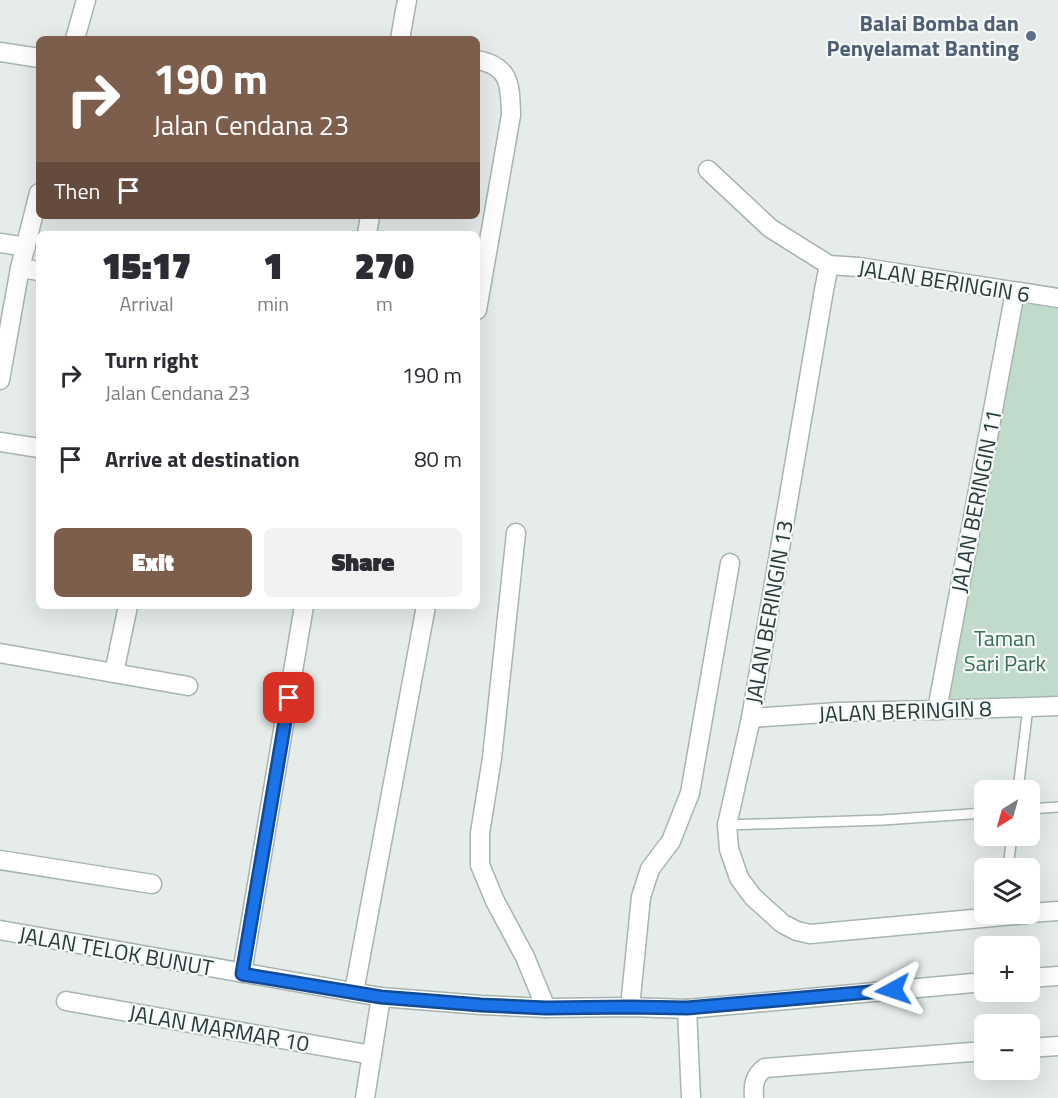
<!DOCTYPE html>
<html lang="en">
<head>
<meta charset="utf-8">
<style>
	:root { --surface:#fff; --page:#f2f2f3; --text:#2b2b33; --muted:#7c7c81; --accent:#7d5e4d }
	body { margin:0; font-family:"Titillium Web",sans-serif; background:var(--page); color:var(--text); height:100vh; display:flex; flex-direction:column; font-size:22px; white-space:nowrap }
	* { box-sizing:border-box; margin:0 }
	p { font-size:20px; color:var(--muted) }
	.icon { flex:none; width:33px; height:33px; fill:none; stroke:currentColor; stroke-width:2; stroke-linecap:round; stroke-linejoin:round }
	.map { position:relative; flex:1; overflow:hidden }
	.panel { position:absolute; left:36px; top:231px; width:444px; height:378px; display:flex; flex-direction:column; background:var(--surface); border-radius:9px; box-shadow:0 6px 24px #0002 }
	.panel>* { flex:none }
	.hud { position:absolute; left:36px; top:36px; width:444px; height:183px; border-radius:9px; box-shadow:0 6px 24px #0002; background:#7d5e4d; color:#fff; overflow:hidden }
	.needle { width:39px; rotate:217deg }
	.fabs { position:absolute; left:974px; top:780px; display:grid; gap:12px }
	.fabs a { display:grid; place-items:center; width:66px; height:66px; border-radius:9px; background:var(--surface); box-shadow:0 6px 24px #0002; font-size:30px }
	.pin { position:absolute; display:grid; place-items:center; width:51px; height:51px; color:#fff; margin:-26px; border-radius:12px; box-shadow:0 3px 9px #0006 }
	.me { position:absolute; width:66px; margin:-33px; rotate:265deg; stroke-linejoin:round; filter:drop-shadow(0 0 4px #0008) }
	.turn { display:flex; align-items:center; gap:21px; height:126px; padding:0 18px; font-size:27px }
	.turn .icon { width:78px; height:78px; stroke-width:2.5 }
	.turn b { display:block; font-size:42px; line-height:51px }
	.then { display:flex; align-items:center; height:57px; padding:0 18px; background:#0003; gap:12px; font-size:22px }
	.eta { display:flex; justify-content:space-evenly; align-items:center; height:102px; text-align:center }
	.eta b { font-size:36px; font-weight:800; line-height:42px }
	.primary-button { display:flex; gap:12px; margin-top:auto; padding:12px 18px }
	.primary-button a { flex:1; height:69px; border-radius:9px; background:var(--accent); color:#fff; font-size:24px; font-weight:800; line-height:69px; text-align:center }
	.primary-button a+a { background:var(--page); color:var(--text) }
	ul { padding:0; list-style:none }
	li { display:flex; align-items:center; gap:18px; height:84px; padding:0 18px }
	li div { flex:1 }
	li b { display:block; font-size:22px }
	li em { font-style:normal }
	.map>svg:first-child { display:block }
	.green { fill:#c0dbcc }
	.lines { fill:none; stroke-linecap:round; stroke-linejoin:round }
	.service-casing { stroke:#a8b4b2; stroke-width:12 }
	.minor-casing { stroke:#a8b4b2; stroke-width:21 }
	.tertiary-casing { stroke:#a8b4b2; stroke-width:21 }
	.service { stroke:#fff; stroke-width:9 }
	.minor { stroke:#fff; stroke-width:18 }
	.tertiary { stroke:#fff; stroke-width:18 }
	.route-casing { stroke:#114b97; stroke-width:15 }
	.route { stroke:#1a73e8; stroke-width:10 }
	.service-dot { fill:#5c6f8a; stroke:#f5f9f8; stroke-width:2 }
	.labels { text-anchor:middle; dominant-baseline:central; stroke-width:4.5; stroke-linejoin:round; paint-order:stroke }
	.service-label { font-size:22px; font-weight:bold; fill:#4e5e75; stroke:#f5f9f8; text-anchor:end }
	.street-label { font-size:22px; fill:#263c3a; stroke:#f5f9f8 }
	.park-label { font-size:22px; fill:#356e54; stroke:#f5f9f8 }
</style>
</head>
<body>
<div class="map">
<svg width="1058" height="1098" viewBox="0 0 1058 1098">
	<rect width="100%" height="100%" fill="#e5ecea"/>
	<path class="green" d="M1014,297l44,6v399l-117,6z"/>
	<g class="lines">
		<defs>
			<g id="service">
				<path d="M1018,790l10,-83"/>
				<path d="M1029,809l29,-2"/>
				<path d="M727,825l156,-5 101,-7"/>
				<path d="M1008,868l4,-32"/>
			</g>
			<g id="minor">
				<path d="M75,39l11,-39"/>
				<path d="M400,39l7,-39"/>
				<path d="M0,52l39,6"/>
				<path d="M477,60c34,6 33,26 34,55l-34,195"/>
				<path d="M708,170l62,58 59,37 30,2 199,31"/>
				<path d="M367,234l3,-18"/>
				<path d="M0,243l26,4"/>
				<path d="M829,265l-5,25 -73,428 -24,107 2,24 10,29 14,19 30,27 14,7 13,3 217,-20"/>
				<path d="M20,268l19,3"/>
				<path d="M0,380l20,-112 19,-75"/>
				<path d="M0,442l39,6"/>
				<path d="M516,533l-24,225 -12,75v32l15,36 30,56 21,51"/>
				<path d="M0,653l188,33"/>
				<path d="M114,673l14,-67"/>
				<path d="M937,710l78,-418"/>
				<path d="M751,718l87,-6 99,-2 121,-4"/>
				<path d="M0,860l152,24"/>
				<path d="M1029,913l29,-2"/>
				<path d="M242,973l62,-367"/>
				<path d="M354,992l72,-386"/>
				<path d="M66,1001l306,54"/>
				<path d="M630,1007l11,-110 9,-28 21,-28 19,-48 40,-230"/>
				<path d="M687,1009l4,89"/>
				<path d="M1029,1048l29,-2"/>
				<path d="M365,1098l16,-101"/>
				<path d="M754,1098c-1,-13 0,-22 11,-30l219,-17"/>
			</g>
			<g id="tertiary">
				<path d="M0,930l381,67 100,8 65,3 84,-1 57,2 297,-27"/>
				<path d="M1029,978l29,-2"/>
			</g>
		</defs>
		<use href="#service" class="service-casing"/>
		<use href="#minor" class="minor-casing"/>
		<use href="#tertiary" class="tertiary-casing"/>
		<use href="#service" class="service"/>
		<use href="#minor" class="minor"/>
		<use href="#tertiary" class="tertiary"/>
	</g>
	<g class="lines">
		<defs>
			<path id="route" d="M289,698l-47,276 139,23 100,8 65,3 84,-1 57,1 206,-18"/>
		</defs>
		<use href="#route" class="route-casing"/>
		<use href="#route" class="route"/>
	</g>
	<circle class="service-dot" cx="1031" cy="36" r="6"/>
	<g class="labels">
		<g class="service-label">
			<text x="1019" y="23">Balai Bomba dan<tspan x="1019" dy="25">Penyelamat Banting</tspan></text>
		</g>
		<g class="street-label">
			<text transform="translate(944 281) rotate(9)">JALAN BERINGIN 6</text>
			<text transform="translate(976 501) rotate(-79)">JALAN BERINGIN 11</text>
			<text transform="translate(769 612) rotate(-80)">JALAN BERINGIN 13</text>
			<text transform="translate(905 711) rotate(-2)">JALAN BERINGIN 8</text>
			<text transform="translate(116 951) rotate(10)">JALAN TELOK BUNUT</text>
			<text transform="translate(219 1028) rotate(10)">JALAN MARMAR 10</text>
		</g>
		<g class="park-label">
			<text x="1005" y="638">Taman<tspan x="1005" dy="25">Sari Park</tspan></text>
		</g>
	</g>
</svg>
<div class="fabs">
<a><svg class="needle" viewBox="-14 -14 28 28"><path d="M0-13l5 13h-10z" fill="#e53935"/><path d="M0 13l5-13h-10z" fill="#7c7c81"/></svg></a>
<a><svg class="icon" aria-label="layers" viewBox="0 0 24 24"><path d="M12 4l9 5-9 5-9-5zM3 14l9 5 9-5"/></svg></a>
<a>+</a>
<a>−</a>
</div>
<div class="pin" style="left:289px;top:698px;background:#d93025"><svg class="icon" aria-label="arrive" viewBox="0 0 24 24"><path d="M6 21V4h12l-3 4 3 4H6"/></svg></div>
<svg class="me" style="left:893px;top:990px" viewBox="-20 -20 40 40"><path d="M0-17L14 15 0 8-14 15z" fill="#1a73e8" stroke="#fff" stroke-width="4"/></svg>
<div class="hud">
<div class="turn"><svg class="icon" aria-label="right" viewBox="0 0 24 24"><path d="M7 20v-9h11M14 6l5 5-5 5"/></svg><div><b>190 m</b>Jalan Cendana 23</div></div>
<div class="then">Then<svg class="icon" aria-label="arrive" viewBox="0 0 24 24"><path d="M6 21V4h12l-3 4 3 4H6"/></svg></div>
</div>
<section class="panel">
<div class="eta">
<div><b>15:17</b><p>Arrival</p></div>
<div><b>1</b><p>min</p></div>
<div><b>270</b><p>m</p></div>
</div>
<ul>
<li><svg class="icon" aria-label="right" viewBox="0 0 24 24"><path d="M7 20v-9h11M14 6l5 5-5 5"/></svg><div><b>Turn right</b><p>Jalan Cendana 23</p></div><em>190 m</em></li>
<li><svg class="icon" aria-label="arrive" viewBox="0 0 24 24"><path d="M6 21V4h12l-3 4 3 4H6"/></svg><div><b>Arrive at destination</b></div><em>80 m</em></li>
</ul>
<div class="primary-button"><a>Exit</a><a>Share</a></div>
</section>
</div>
</body>
</html>
